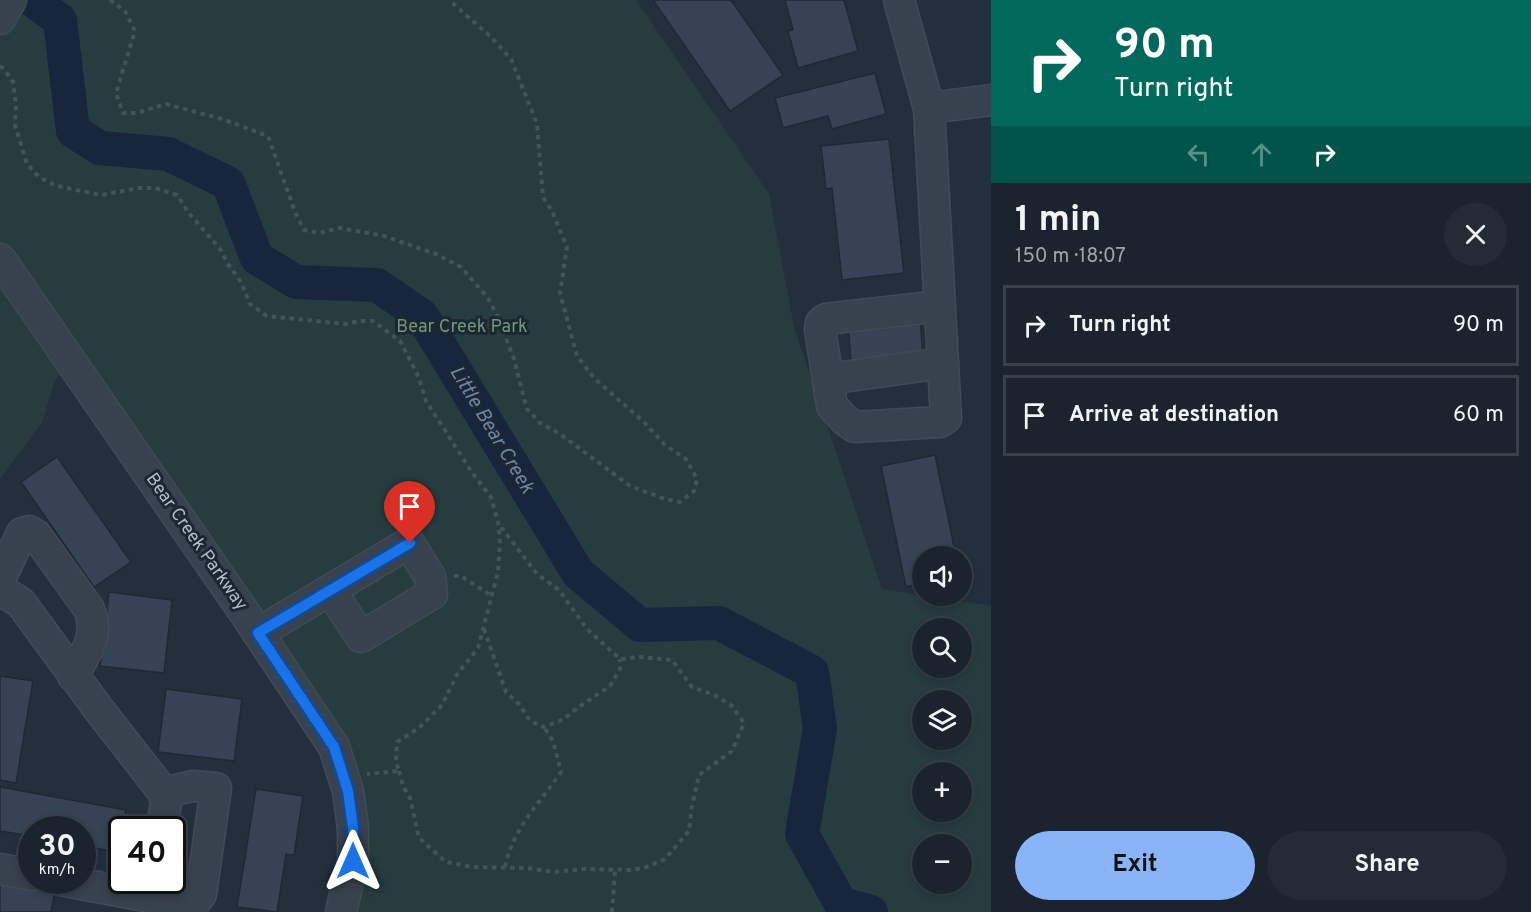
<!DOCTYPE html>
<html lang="en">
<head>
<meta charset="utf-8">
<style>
	:root { --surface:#1b232e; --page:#242b36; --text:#f1f3f6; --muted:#a0a4aa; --line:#39404a; --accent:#8ab4f8 }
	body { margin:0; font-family:Overpass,sans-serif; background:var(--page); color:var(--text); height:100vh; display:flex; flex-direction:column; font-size:22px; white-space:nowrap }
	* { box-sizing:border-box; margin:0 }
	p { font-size:20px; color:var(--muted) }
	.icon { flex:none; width:33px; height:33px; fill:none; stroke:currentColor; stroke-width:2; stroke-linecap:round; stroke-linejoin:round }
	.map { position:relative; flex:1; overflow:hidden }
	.panel { display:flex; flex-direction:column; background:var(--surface); width:540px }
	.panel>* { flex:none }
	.guide { background:#00695c; color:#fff; overflow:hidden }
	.buttons { position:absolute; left:912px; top:546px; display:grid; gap:12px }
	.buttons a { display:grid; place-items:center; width:60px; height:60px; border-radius:50%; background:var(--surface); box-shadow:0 3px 9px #0003,0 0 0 2px var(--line); font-size:30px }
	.speed { position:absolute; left:18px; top:816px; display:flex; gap:12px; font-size:30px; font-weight:700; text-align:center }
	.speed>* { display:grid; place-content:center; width:78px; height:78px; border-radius:50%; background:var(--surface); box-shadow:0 3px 9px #0003,0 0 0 2px var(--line); line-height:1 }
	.speed small { font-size:15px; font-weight:400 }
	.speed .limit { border:3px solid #111; border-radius:9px; background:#fff; color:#111 }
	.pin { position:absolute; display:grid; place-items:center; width:51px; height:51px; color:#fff; margin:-62px -26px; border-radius:50% 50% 50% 0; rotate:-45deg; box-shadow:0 0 6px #0007 }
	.pin .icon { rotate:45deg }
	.me { position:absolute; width:66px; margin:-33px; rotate:0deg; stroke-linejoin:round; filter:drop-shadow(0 0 4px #0008) }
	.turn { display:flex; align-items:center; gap:21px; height:126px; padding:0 24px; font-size:27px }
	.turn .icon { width:78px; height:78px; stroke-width:2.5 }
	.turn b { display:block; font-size:42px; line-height:51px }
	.lanes { display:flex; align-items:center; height:57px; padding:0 24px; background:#0003; justify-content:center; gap:30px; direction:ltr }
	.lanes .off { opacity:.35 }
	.round { display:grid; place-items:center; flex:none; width:63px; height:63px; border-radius:32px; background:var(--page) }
	.summary { display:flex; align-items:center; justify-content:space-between; height:102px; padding:0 24px }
	h1 { font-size:36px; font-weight:700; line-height:45px }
	.button { display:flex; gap:12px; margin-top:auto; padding:12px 24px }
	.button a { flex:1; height:69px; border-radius:36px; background:var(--accent); color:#111; font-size:24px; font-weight:700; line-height:69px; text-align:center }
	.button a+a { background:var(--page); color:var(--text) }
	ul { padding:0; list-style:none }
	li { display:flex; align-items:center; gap:18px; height:81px; margin:0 12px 9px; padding:0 12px; border:3px solid var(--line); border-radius:0px }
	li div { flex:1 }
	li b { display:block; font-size:22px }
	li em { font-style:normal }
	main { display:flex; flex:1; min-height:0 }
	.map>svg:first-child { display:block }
	.green { fill:#263c3f; fill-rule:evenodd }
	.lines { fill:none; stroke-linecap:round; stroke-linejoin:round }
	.river { stroke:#17263c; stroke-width:34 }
	.building { fill:#364354; stroke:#1f2835; stroke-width:1.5 }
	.minor-casing { stroke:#414a57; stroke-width:33 }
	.path { stroke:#3f5557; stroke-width:4; stroke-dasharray:4.5 4.5; stroke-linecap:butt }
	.minor { stroke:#38414e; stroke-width:30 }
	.route-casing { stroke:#114b97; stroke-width:15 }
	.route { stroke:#1a73e8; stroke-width:10 }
	.labels { text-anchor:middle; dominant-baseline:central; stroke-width:6; stroke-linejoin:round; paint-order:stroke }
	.park-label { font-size:18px; fill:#6b9a76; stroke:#1d2633 }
	.street-label { font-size:18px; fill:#b4bcc9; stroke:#1d2633 }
	.water-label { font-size:20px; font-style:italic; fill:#6d86a8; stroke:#1d2633 }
</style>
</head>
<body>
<main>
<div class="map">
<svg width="991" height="912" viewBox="0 0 991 912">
	<rect width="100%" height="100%" fill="#242f3e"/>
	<path class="green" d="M0,0h636l133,194 25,133 88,262 109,17v306h-634l6,-50 -3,-59 -278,-449 -27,26 -13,43 -42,56zM922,628h40v40h-40zM922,700h40v40h-40zM922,772h40v40h-40zM922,844h40v40h-40z"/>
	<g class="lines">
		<path class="river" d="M32,0l28,20 13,111 27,17 68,6 60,29 29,75 39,24 81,3 45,31 156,257 62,52 79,-2 93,49 8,56 -18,106 39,70 30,8"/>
	</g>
	<g class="building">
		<path d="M653,0h78l52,75 -53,36z"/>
		<path d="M785,0h59l14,51 -60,17 -10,-37 5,-1z"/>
		<path d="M875,73l11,41 -54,15 -4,-13 -45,12 -8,-30z"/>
		<path d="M889,139l15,134 -62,7 -10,-92 -6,1 -5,-43z"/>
		<path d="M920,319l3,37 -72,5 -3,-36z"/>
		<path d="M935,455l21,101h-34v27l-16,4 -25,-121z"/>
		<path d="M57,457l74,105 -37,25 -73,-105z"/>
		<path d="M109,592l63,8 -8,73 -64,-7z"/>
		<path d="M0,676l33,5 -17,102 -16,-3z"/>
		<path d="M166,689l76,10 -8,62 -76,-9z"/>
		<path d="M0,787l126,23 -8,42 -36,-6v-16h-50v6l-32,-5z"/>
		<path d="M256,789l47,7 -9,59 -8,-1 -9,58 -40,-5z"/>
		<path d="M0,880l55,11 -4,21h-51z"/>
	</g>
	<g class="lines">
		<defs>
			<g id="minor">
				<path d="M899,0l30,108 17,310 -6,4 -85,5 -9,-6 -14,-15 -12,-77 1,-6 5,-4 114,-13"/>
				<path d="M0,19l11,-19"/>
				<path d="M929,108l62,-8"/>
				<path d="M0,259l246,356 88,132 14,44 5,37v33l-12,51"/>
				<path d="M828,379l115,-16"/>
				<path d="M0,579l22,-46 7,-2 7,4 53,74c11,26 -4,45 -16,67"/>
				<path d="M0,593l7,1 14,9 79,108 64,82 2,11 -5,26"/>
				<path d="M258,633l151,-90 21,34 2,17 -71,43 -30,-46"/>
				<path d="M0,869l32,6"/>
				<path d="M60,880l133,25 8,-11 15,-106 -24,-2 -28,7"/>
			</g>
		</defs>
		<use href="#minor" class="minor-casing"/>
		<g class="path">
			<path d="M110,0l15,11 10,20 -19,62 7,20h14l29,-9 56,15 46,17 27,76 9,18 16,3 20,-5 44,8 52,18 25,13 27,31 10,19 16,42 13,50 13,14 20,11 70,52 35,13 15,3 14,-11 3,-12 -11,-20 -21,-14 -20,-22 -50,-44 -18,-23 -17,-63 7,-46 -15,-36 -9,-14 -6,-73 -26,-65 -20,-22 -42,-37"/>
			<path d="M0,66l4,3 9,13 3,22 -1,21 12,39 13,14 17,8 44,9 38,-7h16l22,7 11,17 32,37 8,15 13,18 9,22 17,12 78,8 15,-3h13l27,20 19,37 7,23 47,73 18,23 7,25 2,21 -2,29 -20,76 -20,25 -16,32 -23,23 -22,14 -1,20 3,9 -32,3"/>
			<path d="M454,576h7l31,20"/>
			<path d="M484,629l22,63 14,13 10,16 14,6 20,-8 13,-11 33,-22 10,-17v-10"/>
			<path d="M399,771l4,15 7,12 9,40 27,24 26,5 55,1 26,4 32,-3 45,1 14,-2 21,-9 24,-28 3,-25 7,-31 33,-24 12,-28 -13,-18 -17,-10 -22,-8 -20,-27 -32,-3 -20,2 -33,-30 -28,-39 -22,-16 -39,-51"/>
			<path d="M505,867c9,-41 33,-61 56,-95l-8,-31 -9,-14"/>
			<path d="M612,912l3,-42"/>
		</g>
		<use href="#minor" class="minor"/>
	</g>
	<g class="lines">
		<defs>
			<path id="route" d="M353,861v-33l-5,-37 -14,-44 -76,-114 152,-90"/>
		</defs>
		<use href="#route" class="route-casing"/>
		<use href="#route" class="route"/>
	</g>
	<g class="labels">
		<g class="park-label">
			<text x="462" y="327">Bear Creek Park</text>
		</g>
		<g class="street-label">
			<text transform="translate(196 542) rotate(55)">Bear Creek Parkway</text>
		</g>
		<g class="water-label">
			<text transform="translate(491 430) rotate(59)">Little Bear Creek</text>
		</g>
	</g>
</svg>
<div class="buttons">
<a><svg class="icon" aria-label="sound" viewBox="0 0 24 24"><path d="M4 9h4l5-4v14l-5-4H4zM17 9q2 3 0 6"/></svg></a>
<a><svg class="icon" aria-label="search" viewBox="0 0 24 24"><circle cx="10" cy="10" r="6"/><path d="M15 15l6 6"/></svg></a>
<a><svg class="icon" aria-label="layers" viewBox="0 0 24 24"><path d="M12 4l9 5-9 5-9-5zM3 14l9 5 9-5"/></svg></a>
<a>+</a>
<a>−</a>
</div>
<div class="speed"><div>30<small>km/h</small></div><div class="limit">40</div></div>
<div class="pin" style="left:410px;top:543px;background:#d93025"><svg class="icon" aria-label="arrive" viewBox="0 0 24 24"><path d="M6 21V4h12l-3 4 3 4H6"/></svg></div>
<svg class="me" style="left:353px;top:861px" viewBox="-20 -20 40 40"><path d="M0-17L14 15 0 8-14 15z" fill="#1a73e8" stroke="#fff" stroke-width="4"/></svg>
</div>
<section class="panel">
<div class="guide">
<div class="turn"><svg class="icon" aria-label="right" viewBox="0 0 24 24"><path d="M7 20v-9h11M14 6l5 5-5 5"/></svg><div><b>90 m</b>Turn right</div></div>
<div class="lanes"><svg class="icon off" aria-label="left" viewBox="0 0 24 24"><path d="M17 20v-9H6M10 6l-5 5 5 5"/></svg><svg class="icon off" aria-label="ahead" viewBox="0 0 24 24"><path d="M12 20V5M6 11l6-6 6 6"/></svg><svg class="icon" aria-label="right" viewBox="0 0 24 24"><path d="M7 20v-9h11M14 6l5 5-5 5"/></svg></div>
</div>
<div class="summary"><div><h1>1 min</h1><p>150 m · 18:07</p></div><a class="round"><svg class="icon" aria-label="close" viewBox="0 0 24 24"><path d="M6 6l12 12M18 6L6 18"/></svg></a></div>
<ul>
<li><svg class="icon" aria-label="right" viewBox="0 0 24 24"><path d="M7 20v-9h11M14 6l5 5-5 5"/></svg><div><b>Turn right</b></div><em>90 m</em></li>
<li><svg class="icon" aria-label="arrive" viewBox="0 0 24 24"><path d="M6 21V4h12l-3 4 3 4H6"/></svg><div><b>Arrive at destination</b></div><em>60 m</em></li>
</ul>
<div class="button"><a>Exit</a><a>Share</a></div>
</section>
</main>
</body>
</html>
